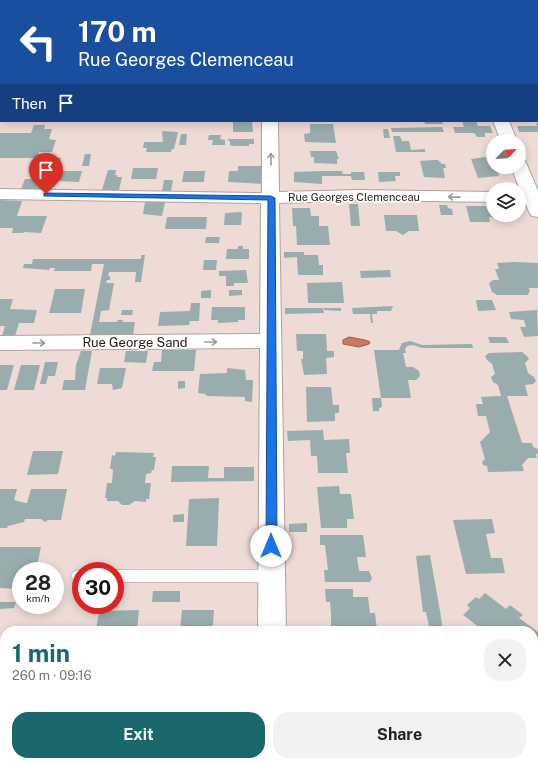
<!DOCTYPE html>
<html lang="en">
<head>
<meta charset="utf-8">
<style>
	:root { --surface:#fff; --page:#f2f2f2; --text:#222; --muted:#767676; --accent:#1a686b }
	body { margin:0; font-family:"Public Sans",sans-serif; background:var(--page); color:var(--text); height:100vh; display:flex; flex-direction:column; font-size:15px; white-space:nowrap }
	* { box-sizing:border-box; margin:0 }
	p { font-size:13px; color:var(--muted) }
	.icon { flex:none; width:22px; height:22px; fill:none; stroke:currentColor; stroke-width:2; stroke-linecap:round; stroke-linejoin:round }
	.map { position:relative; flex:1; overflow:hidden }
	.side { position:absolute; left:0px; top:626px; width:538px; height:140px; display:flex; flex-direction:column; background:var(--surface); border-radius:16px 16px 0 0; box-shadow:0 2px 10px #0003 }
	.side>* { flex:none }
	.top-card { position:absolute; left:0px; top:0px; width:538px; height:122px; box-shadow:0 2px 10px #0003; background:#1a4fa0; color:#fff; overflow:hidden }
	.needle { width:26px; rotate:66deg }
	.tools { position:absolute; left:486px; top:134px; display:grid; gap:8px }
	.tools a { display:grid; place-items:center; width:40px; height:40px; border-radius:50%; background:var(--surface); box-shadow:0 2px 10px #0003; font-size:20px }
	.speed { position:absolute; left:12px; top:562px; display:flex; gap:8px; font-size:20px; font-weight:700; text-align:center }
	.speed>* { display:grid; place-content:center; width:52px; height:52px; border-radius:50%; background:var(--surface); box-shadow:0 2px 10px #0003; line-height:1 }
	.speed small { font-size:10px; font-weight:400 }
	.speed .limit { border:6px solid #d22; background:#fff; color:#111 }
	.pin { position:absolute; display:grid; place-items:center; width:34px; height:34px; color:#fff; margin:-41px -17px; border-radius:50% 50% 50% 0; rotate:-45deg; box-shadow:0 0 4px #0007 }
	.pin .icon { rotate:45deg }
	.me { position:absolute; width:44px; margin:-22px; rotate:0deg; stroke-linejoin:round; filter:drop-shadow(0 0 3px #0008) }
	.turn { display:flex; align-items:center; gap:14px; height:84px; padding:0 12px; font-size:18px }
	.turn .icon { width:52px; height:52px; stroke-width:2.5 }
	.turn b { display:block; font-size:28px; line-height:34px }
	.then { display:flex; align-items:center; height:38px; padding:0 12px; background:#0003; gap:8px; font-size:15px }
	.round { display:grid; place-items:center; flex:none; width:42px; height:42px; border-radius:16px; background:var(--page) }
	.overview { display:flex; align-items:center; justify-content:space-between; height:68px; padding:0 12px }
	h1 { font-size:24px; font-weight:700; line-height:30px; color:var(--accent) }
	.primary-button { display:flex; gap:8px; margin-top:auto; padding:8px 12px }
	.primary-button a { flex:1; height:46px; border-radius:16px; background:var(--accent); color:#fff; font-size:16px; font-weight:700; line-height:46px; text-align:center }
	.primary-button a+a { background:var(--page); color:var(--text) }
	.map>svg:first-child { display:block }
	.water { fill:#cc7863; stroke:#9a5e4e }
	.building { fill:#99adae }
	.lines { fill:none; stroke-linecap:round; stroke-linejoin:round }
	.lane-casing { stroke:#b2a09c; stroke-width:1 }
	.street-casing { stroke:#b2a09c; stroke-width:2 }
	.secondary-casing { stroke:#b2a09c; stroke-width:2 }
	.lane { fill:#fff; fill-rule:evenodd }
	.street { fill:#fff; fill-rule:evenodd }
	.secondary { fill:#fcd8d0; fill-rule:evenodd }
	.oneway { stroke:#9d9b9a }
	.route { fill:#1a73e8; stroke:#114b97 }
	.labels { text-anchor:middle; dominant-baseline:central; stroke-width:3.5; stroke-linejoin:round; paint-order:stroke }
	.far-street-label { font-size:11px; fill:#26201e; stroke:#fff }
	.street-label { font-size:13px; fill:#26201e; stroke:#fff }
</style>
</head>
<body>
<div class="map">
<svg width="538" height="766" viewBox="0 0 538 766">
	<rect width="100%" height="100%" fill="#eedbd6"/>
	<path class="water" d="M349,337l16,3 5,2 -1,2 -10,3 -16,-3v-4z"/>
	<g class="building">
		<path d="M424,121h18l1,3h-18z"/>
		<path d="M462,121h14l2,5h12l3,7h-8v4h-8l-3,-4h-19l-2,-6h11z"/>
		<path d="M233,122h19l1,10h-20z"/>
		<path d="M536,123h2v9h-19l-2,-6h20z"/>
		<path d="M310,124h23l3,19 -31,-1 -1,-8 6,-1z"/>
		<path d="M34,125h11l-1,4h8l-3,10 7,1 -4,12h-13l-1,2h9l-1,4h-46v-25h31z"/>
		<path d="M442,127l2,5h-52l-1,-4z"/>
		<path d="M383,129h5l2,9h-6z"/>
		<path d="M162,131l16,1 -4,17h-2l-1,3h-25l1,-4h-4l1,-6h19z"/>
		<path d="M181,134h6l-1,11h-7z"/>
		<path d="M209,135h12l-1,4 5,1v5h-13l1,-5h-5z"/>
		<path d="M393,136h7l2,5h7l2,9 14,-1v3h-29z"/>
		<path d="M228,139h26v5h-5v2h-16l-3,-1v-4h-2z"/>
		<path d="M310,151h26l3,8h-2v5l-23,-1v-6h-3z"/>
		<path d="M491,152h2v15h2l4,9 -21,2 -7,-19 21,-3z"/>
		<path d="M85,154h6l-2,12h-7z"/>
		<path d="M53,158h8l-11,32 -29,-1 4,-10h20z"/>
		<path d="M433,160h5l4,4h3l1,4h-3l2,10 -21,-1 -4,-16z"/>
		<path d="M238,166h26v18l-36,-2 1,-11h9z"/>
		<path d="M133,168h25l-2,11h-25z"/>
		<path d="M108,170h8l-1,5h2v2h5l-3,13h-17z"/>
		<path d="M62,171h20l-3,11 -21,-1z"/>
		<path d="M184,171h21l-1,11h-22z"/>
		<path d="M321,171h21l1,3h8v-2h13l1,8h-13l-1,-4h-29v8l-28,-2v-10z"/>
		<path d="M378,172h22v4h-5l1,5 -17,1z"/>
		<path d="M164,180h9l-2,11h-9z"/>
		<path d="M0,200l22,1 -5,15h30l-6,17 -17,-1 -1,1h-11l1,-5h-13z"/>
		<path d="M145,202h20l-3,14 -19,-2z"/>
		<path d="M349,204h9l2,22h-9z"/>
		<path d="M439,205h8l1,3 4,1 1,6h-12z"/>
		<path d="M466,206h27v9h6v3l-10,-1 1,5h-20z"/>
		<path d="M292,208h18l1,8h8v10h9l2,19h-33l-1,-19h-3z"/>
		<path d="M240,212l2,1 -1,12h-17l1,-12z"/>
		<path d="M384,215h33l2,16h-10l-6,4 -7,-4h-10z"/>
		<path d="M167,217h40l-1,12h-41z"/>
		<path d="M206,237h14l-1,6h-14z"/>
		<path d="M238,246h5v3h6v10h-23l1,-10h11z"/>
		<path d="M284,252h20v3h14l1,10h4v10h-25l-1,-18 -13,1z"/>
		<path d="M141,255h4l-4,27h-6l1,-10h-27l-1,4h2v4h-3l-1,3h8l-5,27 -8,1 -2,11h18l1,-2h5l-1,2h13l-2,13h-43l14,-71h-12l-1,7h-37l1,-3h-5l-1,2 -26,-2 1,-4h8l1,-5h108z"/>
		<path d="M204,260h13l-1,10h-13z"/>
		<path d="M513,262l25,1v25h-10l2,2 -2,5h-31l-5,-3 -3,-9 4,-3h6l-4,-11h4l-2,-6z"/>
		<path d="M246,270l2,13h-14v3h-8v-10h-7v-5z"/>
		<path d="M390,270l1,7 -30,1 -1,-7z"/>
		<path d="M342,282l2,21h-36l-1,-20z"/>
		<path d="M55,289h30l-4,24h-32z"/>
		<path d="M211,290v8h-10v-7z"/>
		<path d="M229,290h13v5l-13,1z"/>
		<path d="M0,299h13l-3,10 27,1 -3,13h-15l-4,13h-13l3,-10h-5z"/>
		<path d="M476,300h16l4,10 -18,1z"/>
		<path d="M191,303h9l-1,18h-9l-1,4 -31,1 2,-14 30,-1z"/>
		<path d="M393,306l-2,5h-14v3h-5l1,9h-2l-1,-9h-17l-1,-6z"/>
		<path d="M212,307h33v13h-7v2l-20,1v-3h-7z"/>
		<path d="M285,308h38l1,5 -39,1z"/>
		<path d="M324,308h17v3l-17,-1z"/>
		<path d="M122,310h11l-1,5h-11z"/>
		<path d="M537,310l1,26 -14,1 -4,-10h6l-2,-7 -13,-1 -2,-7z"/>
		<path d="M296,334h30l1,17h7v6l-8,1 1,16 -23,1 -3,-16h2v-8h-6z"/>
		<path d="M488,337h18l3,6h-19z"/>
		<path d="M410,341l12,4 50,-1 1,4h-51l-9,-3 -6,1 -2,3 1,4h-3l3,14h7l6,4 1,5 -4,4h-8l3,18h-30l-7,-48h25l3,-7z"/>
		<path d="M162,350h34l-2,21h-42l2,-9h7z"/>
		<path d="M81,351h11l-7,39h-23l2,-10h11l1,-15z"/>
		<path d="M126,351h22l-2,12 -22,-1z"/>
		<path d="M522,352l5,4 2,3 -4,4 3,10 6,4 2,4 -3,3 -8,1 3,11h-21l15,47h10l1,4 5,2v4l-2,2 1,3h-9l-6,7 2,6 -36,1 -1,-6 -4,-1 -1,-3 3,-3 -5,-17 10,-10 -4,-16h-8l-2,-12h7l-2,-7 20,-1 -3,-11 -5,-3 -2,-5 4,-3 -3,-10 -5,-4 -2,-4 4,-3z"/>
		<path d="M45,362h13l-3,14h-7l-2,8h-6z"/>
		<path d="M0,365h14l-7,25h-7z"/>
		<path d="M21,365h19l-6,25h-20z"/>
		<path d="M100,368h26l-4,20 -9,2 -1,-6h-15z"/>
		<path d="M227,368l18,2 1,10h7l-1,22 -7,-1v-4l-38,-1 -2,-2 -7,-1 2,-19 27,-1z"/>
		<path d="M178,381h7v7l-7,1z"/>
		<path d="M306,387h25l2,18h6v8h-4v8l-28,1z"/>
		<path d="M372,398h9l1,9 -3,1v3h-6z"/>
		<path d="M323,430l1,10 25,-1 1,14h-4l2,20h-30l-1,-17h-6l-1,-16 -22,1 -1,-10z"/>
		<path d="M33,451h30l-5,23 -31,1z"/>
		<path d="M116,452l38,1 -1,4h3l-2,13h-2l-1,3 -5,1 -1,9h6l-2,16h-3v3l-11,-1 -6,4h-7l-4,-4h-11v-3h-2l2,-15h5l1,-14h-3l2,-14 3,1z"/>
		<path d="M172,466h37l-1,12h16v-11h30v14l-83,1z"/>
		<path d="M339,486l1,8h11l3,25h-7v9h-26l-4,-41z"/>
		<path d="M0,489h17l-3,11 11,3h2l4,-14h36l-6,31h-13l-3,2 -4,-3h-16l-1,3 -16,4 -1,2h-7z"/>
		<path d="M219,498l-2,48h-31l3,-47z"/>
		<path d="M184,514v8h-11v-7z"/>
		<path d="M492,519l3,14 -9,1 5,24h11l3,15 -39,1 -13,-54z"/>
		<path d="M307,523v9h-18v-8z"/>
		<path d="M320,535h43l3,22h-9l2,14h10l3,7 -2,4h-45l-1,-12h4l-3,-25h-5z"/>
		<path d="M0,547h41l-5,24h-15v22h-2l1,-4 -20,-1z"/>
		<path d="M430,555l10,56 3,20h-13l-4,-19h-3l-7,-56z"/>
		<path d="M325,589h28v8h15l2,16h5l2,18h-49v-5h3v-12l-1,-12h-4z"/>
		<path d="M153,591h27v11h-28z"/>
		<path d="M485,593l21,16 4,-4 13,10 -4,3 19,14v6l-5,6v-13h-43l-2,-2 -4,2 -21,-16 7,-7 -3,-3 9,-8 3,2z"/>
		<path d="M0,602h16l-2,6 -14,1z"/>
		<path d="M139,610l-2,21h-41l3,-20z"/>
		<path d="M182,610h32l-1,15h-1l-1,6h-31z"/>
		<path d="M37,761h36l-1,4 -36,-1z"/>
		<rect x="174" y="761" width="39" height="5"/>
		<rect x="328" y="761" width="35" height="5"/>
	</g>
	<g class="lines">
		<defs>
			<g id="lane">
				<path d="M78,570l5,1h-2v11l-8,-2 -2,-4 2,-4z"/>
				<path d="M115,570h157l5,2 2,4 -2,4 -5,2h-157v-11h-2z"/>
			</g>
			<g id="street">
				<rect x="446" y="0" width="12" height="1"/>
				<rect x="537" y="78" width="1" height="8"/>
				<rect x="0" y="88" width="1" height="8"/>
				<path d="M262,121h16l1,71 81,-2 133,2v10l-133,-2 -81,3 7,428h-28l2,-283 -260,2v-14l260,-2 1,-131 -261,-4v-10l262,4z"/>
				<path d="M493,121h16l8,20h-16z"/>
				<path d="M519,160l6,1 2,4 11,26v26l-6,-1 -3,-4 -18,-45h8z"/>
				<rect x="256" y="761" width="32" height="5"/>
			</g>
			<g id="secondary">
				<path d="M272,0h75l-75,1z"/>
				<path d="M0,10h1l-1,10z"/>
			</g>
		</defs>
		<use href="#lane" class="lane-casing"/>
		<use href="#street" class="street-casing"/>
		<use href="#secondary" class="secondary-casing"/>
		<use href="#lane" class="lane"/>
		<use href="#street" class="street"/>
		<use href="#secondary" class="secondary"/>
	</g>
	<defs><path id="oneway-shaft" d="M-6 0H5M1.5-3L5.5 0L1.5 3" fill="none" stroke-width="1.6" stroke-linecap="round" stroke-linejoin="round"/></defs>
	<g class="oneway">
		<use href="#oneway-shaft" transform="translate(271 159) rotate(-91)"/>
		<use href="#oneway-shaft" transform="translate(454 197) rotate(-179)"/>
		<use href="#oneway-shaft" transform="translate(211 342)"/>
		<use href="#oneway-shaft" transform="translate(39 343)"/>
	</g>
	<path class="route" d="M44,193l227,3 4,2 2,348 -2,3h-7l-2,-3 2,-346 -222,-4h-2z"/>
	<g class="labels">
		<g class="far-street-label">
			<text x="354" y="197">Rue Georges Clemenceau</text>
		</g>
		<g class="street-label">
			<text x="135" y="342">Rue George Sand</text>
		</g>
	</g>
</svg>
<div class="tools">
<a><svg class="needle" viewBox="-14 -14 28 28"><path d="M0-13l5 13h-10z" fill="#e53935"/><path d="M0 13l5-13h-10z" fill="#767676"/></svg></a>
<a><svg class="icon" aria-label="layers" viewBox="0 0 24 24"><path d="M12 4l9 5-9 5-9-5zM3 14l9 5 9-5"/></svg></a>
</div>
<div class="speed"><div>28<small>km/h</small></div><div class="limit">30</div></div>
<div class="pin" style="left:46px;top:194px;background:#d93025"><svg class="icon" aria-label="arrive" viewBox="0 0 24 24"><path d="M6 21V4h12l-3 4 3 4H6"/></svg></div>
<svg class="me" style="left:271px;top:546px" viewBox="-20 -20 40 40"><circle r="19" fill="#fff"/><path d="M0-13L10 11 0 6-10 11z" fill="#1a73e8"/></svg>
<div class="top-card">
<div class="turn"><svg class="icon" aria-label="left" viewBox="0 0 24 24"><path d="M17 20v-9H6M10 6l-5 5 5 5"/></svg><div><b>170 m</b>Rue Georges Clemenceau</div></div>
<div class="then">Then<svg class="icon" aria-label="arrive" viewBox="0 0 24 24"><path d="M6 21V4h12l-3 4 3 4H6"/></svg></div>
</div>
<section class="side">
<div class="overview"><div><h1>1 min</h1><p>260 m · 09:16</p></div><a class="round"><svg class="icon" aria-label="close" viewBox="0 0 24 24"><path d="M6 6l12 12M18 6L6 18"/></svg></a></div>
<div class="primary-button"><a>Exit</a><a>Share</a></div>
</section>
</div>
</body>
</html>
